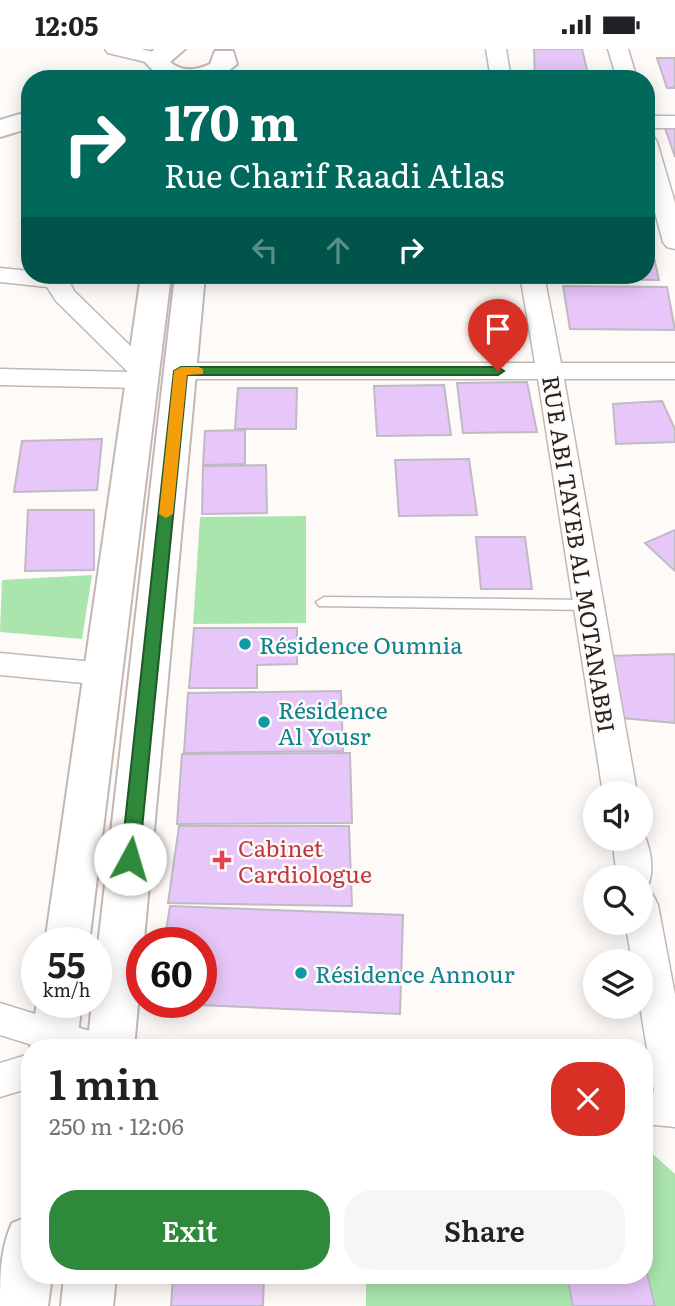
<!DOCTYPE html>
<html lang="en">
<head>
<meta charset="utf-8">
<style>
	:root { --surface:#fff; --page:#f6f6f6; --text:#202124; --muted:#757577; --accent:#2e893a }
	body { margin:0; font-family:Literata,serif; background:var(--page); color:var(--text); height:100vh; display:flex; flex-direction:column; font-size:26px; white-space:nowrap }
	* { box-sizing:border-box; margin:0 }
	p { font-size:23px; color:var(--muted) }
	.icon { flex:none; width:38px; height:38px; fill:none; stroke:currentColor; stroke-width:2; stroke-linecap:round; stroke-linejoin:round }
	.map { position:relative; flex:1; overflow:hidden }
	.sheet { position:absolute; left:21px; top:990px; width:632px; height:245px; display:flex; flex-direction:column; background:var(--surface); border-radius:28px; box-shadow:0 4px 18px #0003 }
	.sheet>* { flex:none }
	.banner { position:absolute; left:21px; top:21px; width:634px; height:214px; border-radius:28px; box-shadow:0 4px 18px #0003; background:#00695c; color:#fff; overflow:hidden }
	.tools { position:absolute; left:583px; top:732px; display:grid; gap:14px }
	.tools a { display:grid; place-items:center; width:70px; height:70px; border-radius:50%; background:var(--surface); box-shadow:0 4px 18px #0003; font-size:35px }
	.speed { position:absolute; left:21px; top:878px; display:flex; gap:14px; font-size:35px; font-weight:700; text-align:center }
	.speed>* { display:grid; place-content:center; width:91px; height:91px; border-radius:50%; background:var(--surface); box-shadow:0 4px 18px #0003; line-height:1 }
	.speed small { font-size:18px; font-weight:400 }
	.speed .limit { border:10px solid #d22; background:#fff; color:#111 }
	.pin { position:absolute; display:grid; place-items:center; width:60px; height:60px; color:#fff; margin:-72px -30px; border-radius:50% 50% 50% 0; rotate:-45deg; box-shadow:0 0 7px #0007 }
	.pin .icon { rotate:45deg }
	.me { position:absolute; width:77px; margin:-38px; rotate:6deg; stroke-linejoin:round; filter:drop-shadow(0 0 5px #0008) }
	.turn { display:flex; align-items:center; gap:24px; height:147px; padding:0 28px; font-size:32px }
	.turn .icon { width:91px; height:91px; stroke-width:2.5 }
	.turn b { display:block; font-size:49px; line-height:60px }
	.lanes { display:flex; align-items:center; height:66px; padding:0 28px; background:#0003; justify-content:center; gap:35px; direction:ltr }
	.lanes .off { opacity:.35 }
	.round { display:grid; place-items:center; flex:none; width:74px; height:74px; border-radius:28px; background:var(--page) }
	.head { display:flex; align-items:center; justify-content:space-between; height:119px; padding:0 28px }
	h1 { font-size:42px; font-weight:600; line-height:52px }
	.cta { display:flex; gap:14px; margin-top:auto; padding:14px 28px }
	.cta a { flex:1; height:80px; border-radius:28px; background:var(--accent); color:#fff; font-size:28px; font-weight:600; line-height:80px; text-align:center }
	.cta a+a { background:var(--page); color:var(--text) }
	.status { display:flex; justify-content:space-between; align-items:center; height:49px; padding:0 35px; background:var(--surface); direction:ltr }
	.status svg { height:19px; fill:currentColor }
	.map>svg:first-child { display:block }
	.green { fill:#abe5ae }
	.building { fill:#e7c7f9; stroke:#bfbac3; stroke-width:2 }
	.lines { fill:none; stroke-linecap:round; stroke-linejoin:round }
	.lane-casing { stroke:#c2b8b3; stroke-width:3 }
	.street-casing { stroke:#c2b8b3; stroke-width:3 }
	.primary-casing { stroke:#c2b8b3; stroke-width:4 }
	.lane { fill:#fff; fill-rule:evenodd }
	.street { fill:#fff; fill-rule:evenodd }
	.primary { fill:#fff; fill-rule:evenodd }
	.route { fill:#2e893a; stroke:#1e5926; stroke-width:2 }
	.slow { fill:#f59e0b }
	.culture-dot { fill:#0f9aa8; stroke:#fefaf7; stroke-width:2.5 }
	.health-dot { fill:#e0444e; stroke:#fefaf7; stroke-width:2.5 }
	.labels { text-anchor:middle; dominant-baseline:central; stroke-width:5; stroke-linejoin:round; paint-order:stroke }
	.street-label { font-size:23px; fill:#262321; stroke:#fefaf7 }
	.culture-label { font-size:23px; fill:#0d838f; stroke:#fefaf7; text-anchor:start }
	.health-label { font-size:23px; fill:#be3a42; stroke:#fefaf7; text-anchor:start }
</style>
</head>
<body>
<div class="status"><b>12:05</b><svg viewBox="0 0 49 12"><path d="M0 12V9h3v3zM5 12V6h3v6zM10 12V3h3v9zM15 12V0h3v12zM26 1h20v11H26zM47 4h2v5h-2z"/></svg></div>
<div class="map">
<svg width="675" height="1257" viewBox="0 0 675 1257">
	<rect width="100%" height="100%" fill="#fefaf7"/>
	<g class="green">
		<path d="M306,467v107l-113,1 7,-107z"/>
		<path d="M92,526l-10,64 -82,-7 2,-52z"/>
		<path d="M644,1097l31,28v132h-309v-30h278z"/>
	</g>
	<g class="building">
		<path d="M534,0h48l7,29h-54z"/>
		<path d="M657,9h18v30h-8z"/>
		<path d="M665,79h10v29z"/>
		<path d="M646,191h4l9,40 -103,-1v-4h90z"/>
		<path d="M563,237l104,1 8,43 -105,-1z"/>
		<path d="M527,333l10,50 -74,1 -6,-50z"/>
		<path d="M444,336l7,50 -74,1 -3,-50z"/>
		<path d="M238,339h59l-1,41h-61z"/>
		<path d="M662,352l13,28v13l-59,2 -3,-40z"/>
		<path d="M245,381v34l-42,1 2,-34z"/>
		<path d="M102,390l-5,51 -83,2 8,-51z"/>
		<path d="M469,410l8,56 -78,1 -4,-56z"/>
		<path d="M266,416l1,48 -65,1 1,-48z"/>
		<path d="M28,461h66v60l-69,1z"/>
		<path d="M675,481v41l-30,-28z"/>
		<path d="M476,488h49l7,52h-51z"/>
		<path d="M194,579h103v36l-40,1v23h-68z"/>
		<path d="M675,605v69l-53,-5 -13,-62z"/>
		<path d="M341,642l2,60 -159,2 4,-60z"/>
		<path d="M350,704l2,70 -175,1 5,-70z"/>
		<path d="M179,777h170l3,80 -184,-3z"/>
		<path d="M170,857l233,9 -3,99 -245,-11h46v-60h-37z"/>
		<path d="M644,1213l11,44h-82l-6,-30h77z"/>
		<path d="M173,1227h91l-1,30h-92z"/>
	</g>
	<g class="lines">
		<defs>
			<path id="lane" d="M324,548l263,3 8,5 -8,5 -268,-4 -3,-4z"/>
			<g id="street">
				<path d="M105,0h36l24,6 3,4 -3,4 -7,2 -50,-12z"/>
				<path d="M486,0h20l5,30h-20z"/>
				<path d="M608,0h20l9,30h-20z"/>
				<rect x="646" y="67" width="29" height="12"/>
				<path d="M646,87l8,1 3,5 18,61v46l-8,-2 -4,-5 -17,-63z"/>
				<path d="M0,219l30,3v4h42l-2,8 4,8 77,75 4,5 -5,14 -9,3 -141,-3v-16l128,3 -72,-71 -9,-14 -47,-5z"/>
				<path d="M520,226h24l17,88h114v16h-111l73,414h-34l-65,-414h-357l-9,-3 -4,-5 4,-5 9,-3h354z"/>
				<path d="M0,604l104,10 11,3 5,8 -5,8 -11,3 -104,-10z"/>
				<path d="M641,780c9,15 15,42 6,58l-7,2v-12h-23l-5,-39h28z"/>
				<path d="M640,842l13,4 5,10 17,90v132l-31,-3v-34l10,1 -14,-85v-45h-8l-7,-39h15z"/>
				<path d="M0,954l106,33 5,12h-69l-42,-13z"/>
				<path d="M30,1005v34l-30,9v-34z"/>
			</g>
			<g id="primary">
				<path d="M154,0h31l-15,13c12,10 25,9 40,2l5,-13h18l4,13 -19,15h-57l-16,-17z"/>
				<path d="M30,62v17l-30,9v-17z"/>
				<path d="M141,226h30l-82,668h-44z"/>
				<path d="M175,226h30l-71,773h-47l5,-45h4v-40z"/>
				<path d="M37,953l45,1 -6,45 -46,1z"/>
				<path d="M30,1167v60h22l-4,30h-48c0,-29 0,-56 12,-83z"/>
				<path d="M64,1227h52l-3,30h-52z"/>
			</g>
		</defs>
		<use href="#lane" class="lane-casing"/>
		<use href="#street" class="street-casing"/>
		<use href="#primary" class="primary-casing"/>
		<use href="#lane" class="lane"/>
		<use href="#street" class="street"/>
		<use href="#primary" class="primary"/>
	</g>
	<path class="route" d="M181,318h317l6,4 -6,4h-311l-48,484 -3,5h-12l-3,-5 53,-488z"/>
	<path class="slow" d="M199,318l4,2v5l-16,1 -14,139 -7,4 -7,-4 15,-143 7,-4z"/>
	<g class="culture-dot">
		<circle cx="245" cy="595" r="7"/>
		<circle cx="264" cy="673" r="7"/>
		<circle cx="301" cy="924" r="7"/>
	</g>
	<path class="health-dot" d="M218.5 800.5h7v7h7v7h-7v7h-7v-7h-7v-7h7z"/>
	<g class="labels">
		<g class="street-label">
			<text transform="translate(580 505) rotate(81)">RUE ABI TAYEB AL MOTANABBI</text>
		</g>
		<g class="culture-label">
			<text x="259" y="595">Résidence Oumnia</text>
			<text x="278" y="660">Résidence<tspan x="278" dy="26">Al Yousr</tspan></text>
			<text x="315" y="924">Résidence Annour</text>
		</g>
		<g class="health-label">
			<text x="238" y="798">Cabinet<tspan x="238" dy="26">Cardiologue</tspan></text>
		</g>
	</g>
</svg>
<div class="tools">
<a><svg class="icon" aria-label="sound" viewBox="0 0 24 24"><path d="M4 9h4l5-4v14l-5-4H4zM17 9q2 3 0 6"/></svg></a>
<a><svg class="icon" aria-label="search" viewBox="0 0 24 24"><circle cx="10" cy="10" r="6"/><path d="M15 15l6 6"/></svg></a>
<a><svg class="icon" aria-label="layers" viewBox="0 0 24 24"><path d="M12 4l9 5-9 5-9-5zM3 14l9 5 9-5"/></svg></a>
</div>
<div class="speed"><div>55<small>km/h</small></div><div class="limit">60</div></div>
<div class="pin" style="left:498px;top:322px;background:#d93025"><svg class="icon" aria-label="arrive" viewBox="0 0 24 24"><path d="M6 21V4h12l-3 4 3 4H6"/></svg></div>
<svg class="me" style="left:130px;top:810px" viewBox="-20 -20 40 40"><circle r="19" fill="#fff"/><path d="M0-13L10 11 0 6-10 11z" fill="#2e893a"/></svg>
<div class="banner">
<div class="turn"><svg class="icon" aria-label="right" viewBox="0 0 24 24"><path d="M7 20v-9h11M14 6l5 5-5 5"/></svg><div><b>170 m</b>Rue Charif Raadi Atlas</div></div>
<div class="lanes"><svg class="icon off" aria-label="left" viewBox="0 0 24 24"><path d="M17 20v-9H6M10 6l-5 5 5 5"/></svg><svg class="icon off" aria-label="ahead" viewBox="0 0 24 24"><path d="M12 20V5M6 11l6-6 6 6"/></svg><svg class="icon" aria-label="right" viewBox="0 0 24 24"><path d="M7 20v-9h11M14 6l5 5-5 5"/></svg></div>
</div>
<section class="sheet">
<div class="head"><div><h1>1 min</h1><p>250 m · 12:06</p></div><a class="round" style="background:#d93025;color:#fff"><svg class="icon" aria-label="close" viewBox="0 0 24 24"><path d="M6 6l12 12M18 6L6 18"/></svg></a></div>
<div class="cta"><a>Exit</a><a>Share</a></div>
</section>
</div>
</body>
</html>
